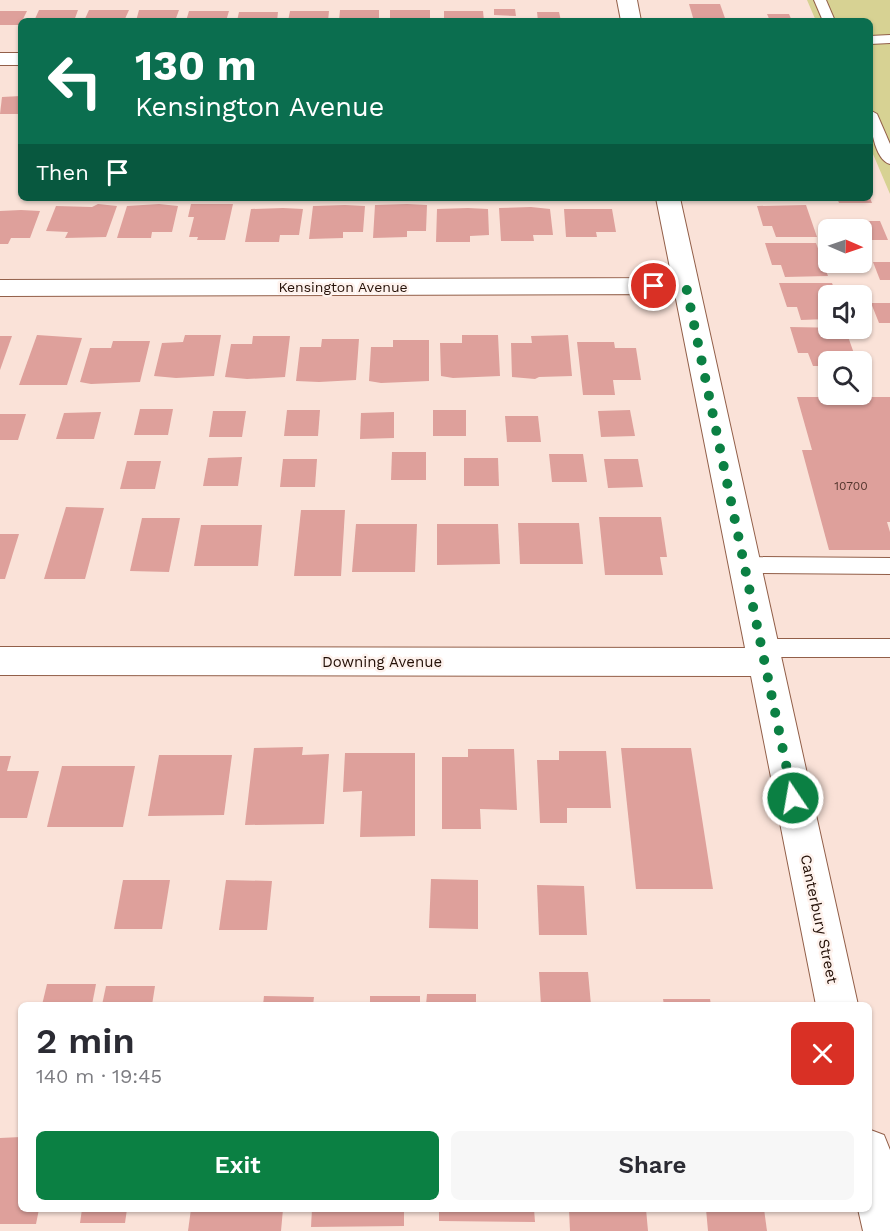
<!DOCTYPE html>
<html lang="en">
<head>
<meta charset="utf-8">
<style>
	:root { --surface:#fff; --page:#f7f7f7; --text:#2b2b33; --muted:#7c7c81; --accent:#0b8043 }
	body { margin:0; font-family:"Work Sans",sans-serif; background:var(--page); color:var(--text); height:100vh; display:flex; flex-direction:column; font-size:22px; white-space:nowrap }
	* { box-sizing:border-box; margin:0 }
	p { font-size:20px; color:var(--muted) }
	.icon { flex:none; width:33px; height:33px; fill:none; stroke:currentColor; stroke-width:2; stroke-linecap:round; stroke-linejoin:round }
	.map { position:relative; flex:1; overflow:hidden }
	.details { position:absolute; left:18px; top:1002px; width:854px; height:210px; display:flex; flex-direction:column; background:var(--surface); border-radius:9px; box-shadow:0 2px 4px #0004 }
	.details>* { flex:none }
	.hud { position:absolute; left:18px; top:18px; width:855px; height:183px; border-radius:9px; box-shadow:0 2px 4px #0004; background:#0b6e4f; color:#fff; overflow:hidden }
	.needle { width:39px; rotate:92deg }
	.tools { position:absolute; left:818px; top:219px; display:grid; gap:12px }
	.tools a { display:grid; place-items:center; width:54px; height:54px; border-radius:9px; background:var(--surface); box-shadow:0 2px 4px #0004; font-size:30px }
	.pin { position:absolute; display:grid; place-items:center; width:51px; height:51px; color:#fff; margin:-26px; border:3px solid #fff; border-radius:50%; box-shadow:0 2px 6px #0007 }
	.me { position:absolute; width:66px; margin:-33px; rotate:348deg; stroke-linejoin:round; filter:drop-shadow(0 0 4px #0008) }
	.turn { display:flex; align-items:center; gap:21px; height:126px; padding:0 18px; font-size:27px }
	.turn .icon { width:78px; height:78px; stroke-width:2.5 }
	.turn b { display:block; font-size:42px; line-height:51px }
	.then { display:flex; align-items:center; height:57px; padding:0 18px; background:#0003; gap:12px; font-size:22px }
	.round { display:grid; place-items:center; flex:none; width:63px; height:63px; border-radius:9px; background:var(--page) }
	.head { display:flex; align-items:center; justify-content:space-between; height:102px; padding:0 18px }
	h1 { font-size:36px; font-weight:600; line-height:45px }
	.cta { display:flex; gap:12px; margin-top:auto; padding:12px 18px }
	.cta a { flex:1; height:69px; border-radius:9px; background:var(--accent); color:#fff; font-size:24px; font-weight:600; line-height:69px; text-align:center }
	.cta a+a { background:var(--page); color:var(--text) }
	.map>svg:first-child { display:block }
	.green { fill:#d7d293 }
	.building { fill:#dea09b }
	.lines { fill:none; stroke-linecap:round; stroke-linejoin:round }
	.lane-casing { stroke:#925f49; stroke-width:2 }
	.street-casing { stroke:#925f49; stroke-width:2 }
	.lane { fill:#fff; fill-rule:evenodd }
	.street { fill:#fff; fill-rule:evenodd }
	.route { stroke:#0b8043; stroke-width:10; stroke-dasharray:0 18 }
	.labels { text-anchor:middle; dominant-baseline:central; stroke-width:5; stroke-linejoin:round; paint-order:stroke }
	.number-label { font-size:12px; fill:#52342c }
	.far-street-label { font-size:14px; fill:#241007; stroke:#fef2ed }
	.street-label { font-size:15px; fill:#241007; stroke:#fef2ed }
</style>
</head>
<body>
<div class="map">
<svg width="890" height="1231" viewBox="0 0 890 1231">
	<rect width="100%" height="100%" fill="#fae2d8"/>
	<path class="green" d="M807,0h83v194l-20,-47v-126h-54z"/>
	<g class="building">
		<path d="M689,4h31l6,17h-32z"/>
		<path d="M494,9h21l1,7 -22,-1z"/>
		<path d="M39,10h39l-4,11h-40z"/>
		<path d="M89,10h40l-5,11h-40z"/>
		<path d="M139,10h40l-4,11h-39z"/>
		<path d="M340,10h39v11h-40z"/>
		<rect x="390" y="10" width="40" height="11"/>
		<path d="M0,11h27l-7,14h-20z"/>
		<path d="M189,11h40l-3,10h-40z"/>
		<path d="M290,11h39l-1,10h-40z"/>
		<path d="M444,11h39l1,10h-40z"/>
		<path d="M239,12h39l-1,9h-40z"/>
		<path d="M537,12h22l2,9h-23z"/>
		<path d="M767,14h22l3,7h-22z"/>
		<path d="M21,96v18h-21l2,-17z"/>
		<path d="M837,198h33l2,5h-33z"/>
		<path d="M98,204l19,2 -11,31 -41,1 3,-6 -22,-1 10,-25 36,1z"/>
		<path d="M159,204l19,2 -6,26h-20l-1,6h-34l10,-32z"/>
		<path d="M191,204h42l-8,36h-28l1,-3h-9l5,-20h-6z"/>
		<path d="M407,204l20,1 -1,26h-19v6l-34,1 2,-33z"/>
		<path d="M345,205l20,1 -2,26h-20v6l-34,1 4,-33z"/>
		<path d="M806,205l11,32h-41l-4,-11h-9l-6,-20z"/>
		<path d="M531,207l19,2 3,26h-20l1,6h-33l-2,-33z"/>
		<path d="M283,208l20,1 -4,26h-19l-1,7h-34l6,-33z"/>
		<path d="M468,208l20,1 1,26 -19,1v6h-34l1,-33z"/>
		<path d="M564,209h48l4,23h-20l1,5h-31z"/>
		<path d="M21,210l19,1 -10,27h-19l-3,6h-8v-33z"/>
		<path d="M850,221h30l8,19h-27v-10h-7z"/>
		<path d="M765,243h51l12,33 -43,1 -4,-12h-9z"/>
		<path d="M873,262h17v18h-10z"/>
		<path d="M779,283h53l5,13h-9v23l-27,1 -4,-13h-10z"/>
		<path d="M871,303h19v20h-11z"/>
		<path d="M790,327l55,1 12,34h-29v4h-15l-5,-13h-10z"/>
		<path d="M37,335l45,3 -15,47h-48z"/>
		<path d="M185,335h36l-7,41 -38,2 -22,-2 8,-33 21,-1z"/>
		<path d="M462,335h36l2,41 -47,2 -12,-2 -1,-33h22z"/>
		<path d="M568,335l4,41 -33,1 -4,2 -23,-2 -1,-34h21l-1,-7z"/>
		<path d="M0,336h12l-12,34z"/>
		<path d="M253,336h37l-5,41 -38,2 -22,-2 6,-33h21z"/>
		<path d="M322,339h37l-3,41 -37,2 -23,-1 4,-34h21z"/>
		<path d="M393,340h36v41l-48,2 -12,-2 2,-34h22z"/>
		<path d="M113,341h37l-10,41 -49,2 -11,-2 10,-34h21z"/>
		<path d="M577,342h37l1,6h21l5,32h-28l2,15h-32z"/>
		<path d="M797,397h93v125h-3l3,10v18h-61l-27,-100h10z"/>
		<path d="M140,409h33l-5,26h-34z"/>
		<path d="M287,410h33l-2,26h-34z"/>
		<rect x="433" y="410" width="33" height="26"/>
		<path d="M630,410l5,26 -34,1 -3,-26z"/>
		<path d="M213,411h33l-4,26h-33z"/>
		<path d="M101,412l-7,27h-38l8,-26z"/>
		<path d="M394,412v26l-34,1 1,-26z"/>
		<path d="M0,414h26l-8,26h-18z"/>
		<path d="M505,416h33l3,26h-34z"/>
		<path d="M392,452h34v28h-35z"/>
		<path d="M549,454h34l4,28h-35z"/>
		<path d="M242,457l-4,29h-35l5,-28z"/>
		<path d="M464,458h34l1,28h-35z"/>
		<path d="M283,459h34l-2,28h-35z"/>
		<path d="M604,459h34l5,28 -35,1z"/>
		<path d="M127,461h34l-6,28h-35z"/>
		<path d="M66,507l38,1 -19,71h-41z"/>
		<path d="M301,510h44l-4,66h-47z"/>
		<path d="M599,517h62l6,40h-7l3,18h-58z"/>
		<path d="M142,518h38l-11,54 -39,-1z"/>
		<path d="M518,523h61l4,41h-63z"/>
		<path d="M356,524h61l-2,48h-63z"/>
		<path d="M437,524h61l2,40 -63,1z"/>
		<path d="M201,525h61l-4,41h-64z"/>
		<path d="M0,534h19l-14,45h-5z"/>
		<path d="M303,747l-1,8 27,-1 -5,70 -79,1 9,-77z"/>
		<path d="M621,748h70l22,141h-77z"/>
		<path d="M468,749h46l3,61 -37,-1 1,20h-39v-72h26z"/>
		<path d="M559,751h47l5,57h-44v15h-27l-3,-63h22z"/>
		<path d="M345,753h70v83l-55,1 2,-46 -19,1z"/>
		<path d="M159,755h73l-8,60 -76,1z"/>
		<path d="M0,756h11l-4,15h32l-12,47h-27z"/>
		<path d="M62,766h73l-12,61h-76z"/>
		<path d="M431,879l47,1v49l-49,-1z"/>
		<path d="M123,880h47l-8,49h-48z"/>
		<path d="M226,880l46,1 -5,49h-48z"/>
		<path d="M537,885l47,1 3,49h-48z"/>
		<path d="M539,972h49l3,33h-50z"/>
		<path d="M47,984h49l-4,21h-50z"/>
		<path d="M106,986h49l-3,19h-50z"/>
		<path d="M427,994h49v11h-50z"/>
		<path d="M264,996l50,1 -1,8h-50z"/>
		<rect x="370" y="996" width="50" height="9"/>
		<path d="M663,999h47l1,6h-47z"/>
		<path d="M21,1137v72h18l-3,15h-36v-86z"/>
		<path d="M82,1209h45l-2,14h-45z"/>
		<path d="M191,1209h92l-2,22h-93z"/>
		<path d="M312,1209h92v17l-93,1z"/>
		<path d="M439,1209h95l1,13 -96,-1z"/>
		<path d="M569,1209h77l2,22h-78z"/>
		<path d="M706,1209h58l3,22h-59z"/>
	</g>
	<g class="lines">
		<defs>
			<g id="lane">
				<path d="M814,0h12l9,21h-12z"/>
				<path d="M890,35v8l-20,1v-8z"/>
				<path d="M870,110l7,4 13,30v20c-16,-4 -20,-40 -20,-54z"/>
				<path d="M744,557l146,1v16l-146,-1 -7,-2 -3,-6 3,-6z"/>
				<path d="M760,639h130v18h-130l-8,-3 -3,-6 3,-6z"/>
			</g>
			<g id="street">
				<path d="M617,0h20l4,21h-20z"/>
				<rect x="0" y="53" width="21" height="12"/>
				<path d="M656,198h24l178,807h-42l-65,-329 -751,-1v-28l745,1 -70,-354 -675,2v-16l672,-2z"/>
				<path d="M868,1129l16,6 6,15v81h-27l-5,-22h10z"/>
			</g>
		</defs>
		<use href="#lane" class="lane-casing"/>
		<use href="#street" class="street-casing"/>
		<use href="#lane" class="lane"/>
		<use href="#street" class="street"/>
	</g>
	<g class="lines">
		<path class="route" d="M654,286h32l107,512"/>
	</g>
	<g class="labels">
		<g class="number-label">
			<text x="851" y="486">10700</text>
		</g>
		<g class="far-street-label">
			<text x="343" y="287">Kensington Avenue</text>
		</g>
		<g class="street-label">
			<text x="382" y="662">Downing Avenue</text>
			<text transform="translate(819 919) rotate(78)">Canterbury Street</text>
		</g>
	</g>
</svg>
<div class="tools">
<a><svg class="needle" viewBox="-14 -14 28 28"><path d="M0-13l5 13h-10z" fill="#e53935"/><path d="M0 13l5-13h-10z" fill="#7c7c81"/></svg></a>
<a><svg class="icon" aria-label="sound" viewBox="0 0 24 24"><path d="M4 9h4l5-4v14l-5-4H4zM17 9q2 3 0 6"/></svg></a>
<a><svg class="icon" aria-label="search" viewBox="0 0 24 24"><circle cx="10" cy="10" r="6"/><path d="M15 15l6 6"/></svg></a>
</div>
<div class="pin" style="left:654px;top:286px;background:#d93025"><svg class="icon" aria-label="arrive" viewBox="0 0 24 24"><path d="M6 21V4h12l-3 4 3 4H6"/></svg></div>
<svg class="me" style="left:793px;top:798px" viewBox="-20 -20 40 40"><circle r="17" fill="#0b8043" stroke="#fff" stroke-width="3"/><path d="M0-11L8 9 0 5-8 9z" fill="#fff"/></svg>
<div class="hud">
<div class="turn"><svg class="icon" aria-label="left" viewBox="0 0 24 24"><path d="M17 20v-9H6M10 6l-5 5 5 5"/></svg><div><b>130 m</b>Kensington Avenue</div></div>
<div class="then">Then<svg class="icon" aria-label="arrive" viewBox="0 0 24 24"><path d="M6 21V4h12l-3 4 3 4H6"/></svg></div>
</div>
<section class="details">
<div class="head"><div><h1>2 min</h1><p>140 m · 19:45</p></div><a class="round" style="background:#d93025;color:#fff"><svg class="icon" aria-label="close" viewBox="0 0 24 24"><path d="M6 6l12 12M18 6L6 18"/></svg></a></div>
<div class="cta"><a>Exit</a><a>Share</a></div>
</section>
</div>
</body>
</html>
